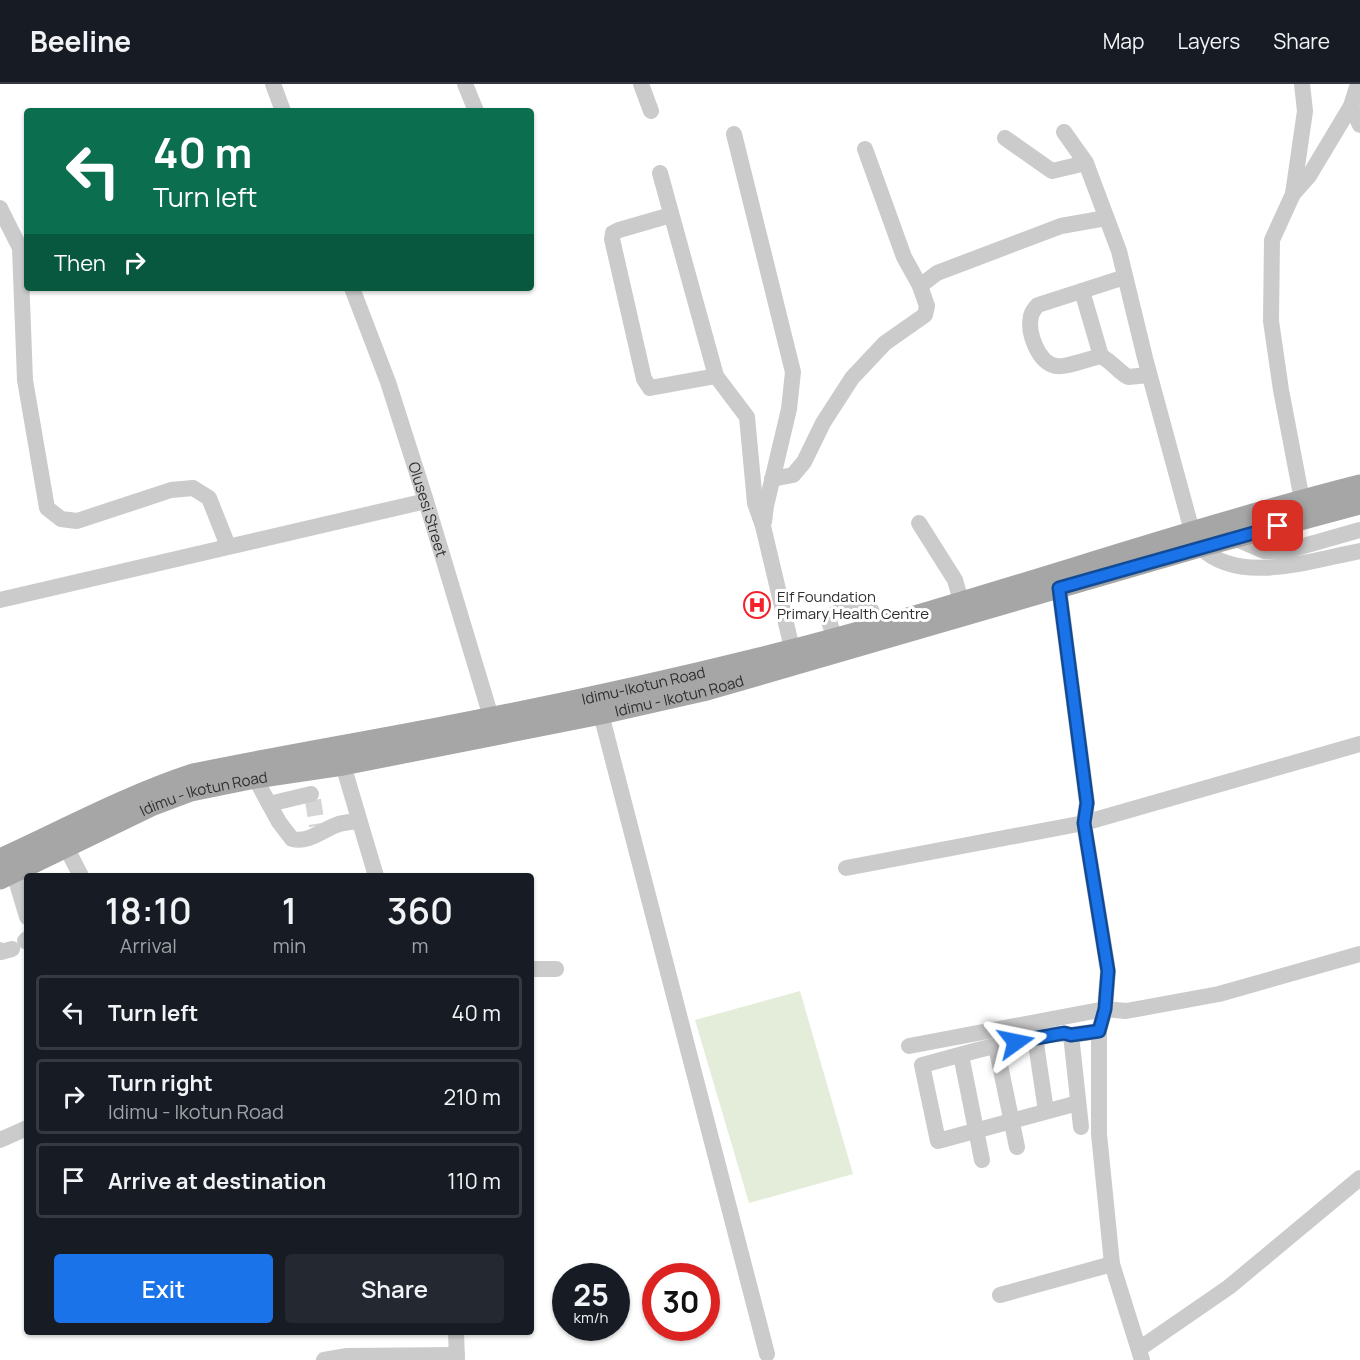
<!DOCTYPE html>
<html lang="en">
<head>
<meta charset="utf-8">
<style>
	:root { --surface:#171b24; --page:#242831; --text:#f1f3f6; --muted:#9ea1a6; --line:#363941; --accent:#1a73e8 }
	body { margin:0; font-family:Manrope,sans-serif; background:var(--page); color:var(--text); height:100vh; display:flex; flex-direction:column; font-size:22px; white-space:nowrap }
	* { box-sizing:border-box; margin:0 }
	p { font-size:20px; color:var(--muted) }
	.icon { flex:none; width:33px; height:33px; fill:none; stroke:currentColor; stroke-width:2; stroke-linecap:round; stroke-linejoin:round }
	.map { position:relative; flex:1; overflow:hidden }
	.panel { position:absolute; left:24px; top:789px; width:510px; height:462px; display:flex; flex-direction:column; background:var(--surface); border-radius:6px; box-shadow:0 2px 4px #0004 }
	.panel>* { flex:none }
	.hud { position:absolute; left:24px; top:24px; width:510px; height:183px; border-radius:6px; box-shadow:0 2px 4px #0004; background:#0b6e4f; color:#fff; overflow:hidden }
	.speed { position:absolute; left:552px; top:1179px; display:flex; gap:12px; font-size:30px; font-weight:700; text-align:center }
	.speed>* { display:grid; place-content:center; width:78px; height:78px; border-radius:50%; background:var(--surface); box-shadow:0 2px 4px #0004; line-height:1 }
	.speed small { font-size:15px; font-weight:400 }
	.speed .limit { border:9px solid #d22; background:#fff; color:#111 }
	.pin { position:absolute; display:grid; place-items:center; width:51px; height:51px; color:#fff; margin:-26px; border-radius:12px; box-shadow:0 3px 9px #0006 }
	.me { position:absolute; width:66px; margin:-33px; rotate:78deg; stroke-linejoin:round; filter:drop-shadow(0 0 4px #0008) }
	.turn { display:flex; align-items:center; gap:21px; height:126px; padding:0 30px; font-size:27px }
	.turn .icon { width:78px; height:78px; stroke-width:2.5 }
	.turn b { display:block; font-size:42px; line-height:51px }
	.then { display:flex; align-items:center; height:57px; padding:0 30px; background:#0003; gap:12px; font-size:22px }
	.eta { display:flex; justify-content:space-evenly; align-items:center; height:102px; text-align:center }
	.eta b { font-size:36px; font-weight:600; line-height:42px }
	.primary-button { display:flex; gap:12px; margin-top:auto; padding:12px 30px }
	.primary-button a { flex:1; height:69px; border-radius:6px; background:var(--accent); color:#fff; font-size:24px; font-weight:600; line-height:69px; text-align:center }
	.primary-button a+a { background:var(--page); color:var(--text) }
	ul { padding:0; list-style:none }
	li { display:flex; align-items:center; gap:18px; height:75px; margin:0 12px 9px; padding:0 18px; border:3px solid var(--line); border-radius:6px }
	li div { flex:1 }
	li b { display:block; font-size:22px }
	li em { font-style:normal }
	header { display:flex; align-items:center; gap:36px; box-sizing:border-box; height:84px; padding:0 30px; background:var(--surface); border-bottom:2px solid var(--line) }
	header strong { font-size:28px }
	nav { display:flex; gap:33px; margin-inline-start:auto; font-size:21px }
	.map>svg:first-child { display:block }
	.green { fill:#e3edda }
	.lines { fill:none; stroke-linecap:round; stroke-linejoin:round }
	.minor-tunnel { stroke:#d5d5d5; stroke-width:16; stroke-dasharray:16 8; stroke-linecap:butt }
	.minor { stroke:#cbcbcb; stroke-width:16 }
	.major { stroke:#a6a6a6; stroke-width:21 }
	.route-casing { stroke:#114b97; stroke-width:15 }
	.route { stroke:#1a73e8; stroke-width:10 }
	.labels { text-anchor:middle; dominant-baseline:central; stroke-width:6; stroke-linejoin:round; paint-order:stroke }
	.street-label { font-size:15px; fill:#2e2e2e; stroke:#fff }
	.poi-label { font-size:15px; fill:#2e2e2e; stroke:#fff; text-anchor:start }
</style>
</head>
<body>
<header>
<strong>Beeline</strong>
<nav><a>Map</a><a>Layers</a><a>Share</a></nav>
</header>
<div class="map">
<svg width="1360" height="1276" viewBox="0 0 1360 1276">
	<rect width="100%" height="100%" fill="#fff"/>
	<path class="green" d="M800,907l53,183 -104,29 -54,-183z"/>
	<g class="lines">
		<path class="minor-tunnel" d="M313,716l4,26"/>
		<g class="minor">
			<path d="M273,0l10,27"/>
			<path d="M465,0l11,27"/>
			<path d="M641,0l10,27"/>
			<path d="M1351,22l9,19"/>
			<path d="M1064,48l22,31 33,88 26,107 47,173"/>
			<path d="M734,50l59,238 -4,37 -23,97 -2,16"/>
			<path d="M1005,54l47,33 34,-8"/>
			<path d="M865,65l39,108 16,29"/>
			<path d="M660,89l56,203 31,41 8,86 8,23 32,135"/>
			<path d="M1293,110l12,-83 -3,-27"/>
			<path d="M0,124l20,40 5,132 22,128 14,11 16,2 94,-31 22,-2 16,10 19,48"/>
			<path d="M671,131l-52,15 -6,3 -1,6 32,140 6,9 66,-12"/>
			<path d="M1125,193l-87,28c-3,3 -6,7 -7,11 -4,16 7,47 25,50 9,2 35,-8 45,-10 11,6 17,15 27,21l21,-2"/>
			<path id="s1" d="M352,204l36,94 38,119 65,216 2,13"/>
			<path d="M1082,207l19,65"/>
			<path d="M772,395l21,-4 11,-13 19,-39 29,-45 33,-35 40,-28 2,-9 -7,-20 17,-13 124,-47 45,-8"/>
			<path d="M1302,416l-21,-110 -10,-69 1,-81 21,-46 16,-18 42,-70 7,-22"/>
			<path d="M919,439l36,57 6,21"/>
			<path d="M1234,454l30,13h22l74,-21"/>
			<path d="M1200,463c40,39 111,13 160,4"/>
			<path d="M1059,504l28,215 -3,20 24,148 -3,38 -6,22v103l13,130 30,96"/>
			<path d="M0,516l426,-99"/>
			<path d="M835,554l-7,-19c10,-10 30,-14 43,-9l7,15"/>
			<path d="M601,630l166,640"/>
			<path d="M343,681l33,111"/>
			<path d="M255,694l24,44 13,17c18,4 31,-10 47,-15 6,-2 13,-2 20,-3"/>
			<path d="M269,720l42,-10"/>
			<path d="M66,763l15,29"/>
			<path d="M846,784l238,-45 276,-79"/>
			<path d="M14,789l13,44"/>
			<path d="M25,857l2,-2"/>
			<path d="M0,866l1,2 11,-3"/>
			<path d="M531,885h25"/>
			<path d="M1071,951c-22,-7 -121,23 -149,30l16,76 140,-38"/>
			<path d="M1035,953l11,74"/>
			<path d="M909,962l196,-37 21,2 93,-17 141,-40"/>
			<path d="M996,962l21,101"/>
			<path d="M961,971l21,105"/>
			<path d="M1081,1043l-10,-92 28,-4"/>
			<path d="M0,1056l27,-12"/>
			<path d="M1000,1211l112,-31"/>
			<path d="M456,1248l1,28"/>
			<path d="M1139,1265l90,-62 131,-109"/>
			<path d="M324,1276l23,-4 110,-1"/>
		</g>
		<g class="major">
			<path id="s2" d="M0,775c64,-29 126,-63 193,-85 83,-17 166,-31 249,-47 117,-22 234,-48 349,-77 191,-49 377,-116 569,-165"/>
			<path id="s3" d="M0,795l151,-73 40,-15 64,-13 88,-13 258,-51 106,-24 493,-143 160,-43"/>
		</g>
	</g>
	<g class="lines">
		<defs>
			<path id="route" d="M1016,958l48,-9 7,2 28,-4 6,-22 3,-38 -24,-148 3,-20 -28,-215 219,-62"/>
		</defs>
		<use href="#route" class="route-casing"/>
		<use href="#route" class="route"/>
	</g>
	<defs>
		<symbol id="hospital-ring" viewBox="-11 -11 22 22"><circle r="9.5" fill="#fff" stroke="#f4212b" stroke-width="1.5"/><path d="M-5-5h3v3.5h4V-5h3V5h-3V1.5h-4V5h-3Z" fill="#f4212b"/></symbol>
	</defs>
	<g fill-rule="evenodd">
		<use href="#hospital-ring" x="742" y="506" width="30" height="30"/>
	</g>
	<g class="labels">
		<g class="street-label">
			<text stroke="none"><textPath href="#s1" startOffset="234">Olusesi Street</textPath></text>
			<text stroke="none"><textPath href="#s2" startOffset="670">Idimu-Ikotun Road</textPath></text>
			<text stroke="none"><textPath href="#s3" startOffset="708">Idimu - Ikotun Road</textPath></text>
			<text stroke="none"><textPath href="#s3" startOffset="222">Idimu - Ikotun Road</textPath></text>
		</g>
		<g class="poi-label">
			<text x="777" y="512">Elf Foundation<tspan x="777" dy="17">Primary Health Centre</tspan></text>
		</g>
	</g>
</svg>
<div class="speed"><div>25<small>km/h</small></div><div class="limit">30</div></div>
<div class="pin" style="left:1278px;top:442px;background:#d93025"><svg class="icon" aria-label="arrive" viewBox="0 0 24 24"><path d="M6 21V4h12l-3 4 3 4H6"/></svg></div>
<svg class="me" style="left:1016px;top:958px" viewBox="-20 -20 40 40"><path d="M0-17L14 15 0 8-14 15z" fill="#1a73e8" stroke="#fff" stroke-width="4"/></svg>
<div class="hud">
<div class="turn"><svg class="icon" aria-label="left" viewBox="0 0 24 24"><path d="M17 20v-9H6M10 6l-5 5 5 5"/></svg><div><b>40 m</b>Turn left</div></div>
<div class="then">Then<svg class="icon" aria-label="right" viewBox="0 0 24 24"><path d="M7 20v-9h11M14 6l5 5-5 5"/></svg></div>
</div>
<section class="panel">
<div class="eta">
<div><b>18:10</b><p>Arrival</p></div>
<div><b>1</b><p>min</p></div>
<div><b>360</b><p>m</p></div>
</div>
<ul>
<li><svg class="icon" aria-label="left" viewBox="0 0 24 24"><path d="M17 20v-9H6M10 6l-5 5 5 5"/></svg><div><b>Turn left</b></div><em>40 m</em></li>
<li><svg class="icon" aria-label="right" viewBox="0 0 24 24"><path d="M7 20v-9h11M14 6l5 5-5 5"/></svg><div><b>Turn right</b><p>Idimu - Ikotun Road</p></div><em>210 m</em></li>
<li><svg class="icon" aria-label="arrive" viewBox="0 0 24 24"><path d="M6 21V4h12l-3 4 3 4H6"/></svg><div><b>Arrive at destination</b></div><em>110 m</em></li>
</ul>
<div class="primary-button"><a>Exit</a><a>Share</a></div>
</section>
</div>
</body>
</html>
